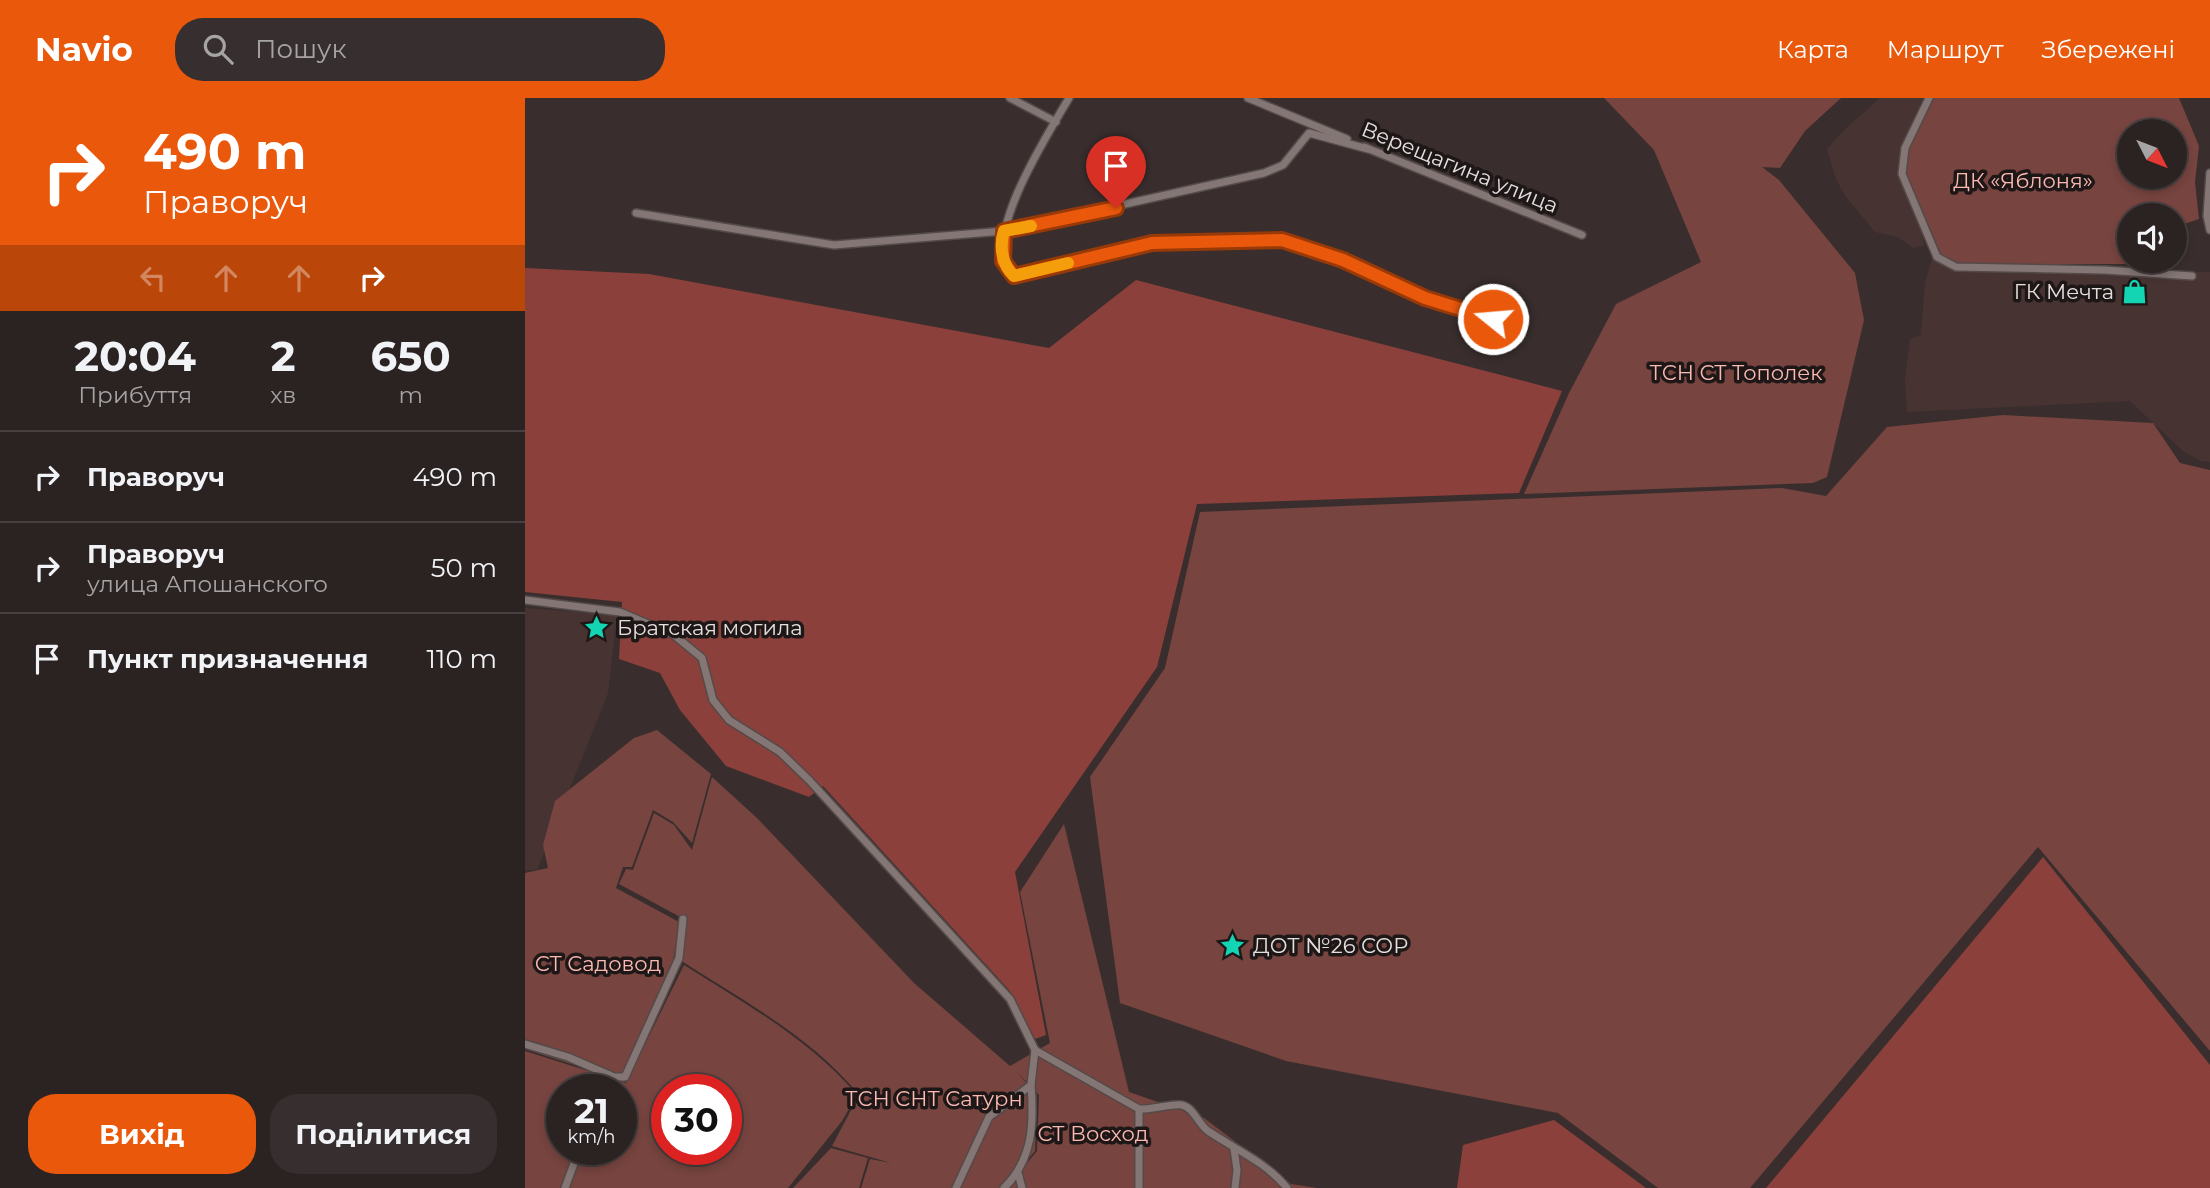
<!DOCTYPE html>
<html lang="uk">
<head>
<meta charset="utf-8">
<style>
	:root { --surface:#2b2222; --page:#372f2f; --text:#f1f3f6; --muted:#a6a4a5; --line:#473f40; --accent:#ea580c }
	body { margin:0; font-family:Montserrat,sans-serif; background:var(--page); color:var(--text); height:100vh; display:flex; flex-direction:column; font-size:26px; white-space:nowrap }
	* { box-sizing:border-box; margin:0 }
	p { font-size:23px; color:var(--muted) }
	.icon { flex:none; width:38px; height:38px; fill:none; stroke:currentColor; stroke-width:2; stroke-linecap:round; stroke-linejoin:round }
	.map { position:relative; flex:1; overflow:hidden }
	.details { display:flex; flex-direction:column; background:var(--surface); width:525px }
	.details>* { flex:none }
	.banner { background:#ea580c; color:#fff; overflow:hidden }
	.needle { width:46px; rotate:132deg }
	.fabs { position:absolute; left:1592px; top:21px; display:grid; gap:14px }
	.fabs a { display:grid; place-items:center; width:70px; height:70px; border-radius:50%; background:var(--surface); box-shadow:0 4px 10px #0003,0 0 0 2px var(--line); font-size:35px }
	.speed { position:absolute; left:21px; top:976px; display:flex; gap:14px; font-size:35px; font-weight:700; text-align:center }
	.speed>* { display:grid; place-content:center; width:91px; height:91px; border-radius:50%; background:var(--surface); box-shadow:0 4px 10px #0003,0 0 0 2px var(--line); line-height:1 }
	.speed small { font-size:18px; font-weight:400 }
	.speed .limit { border:10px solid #d22; background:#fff; color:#111 }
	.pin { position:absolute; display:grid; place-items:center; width:60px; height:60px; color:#fff; margin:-72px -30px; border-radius:50% 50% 50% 0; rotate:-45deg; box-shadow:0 0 7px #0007 }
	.pin .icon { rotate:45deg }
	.me { position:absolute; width:77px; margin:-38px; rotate:287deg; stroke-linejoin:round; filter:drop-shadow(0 0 5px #0008) }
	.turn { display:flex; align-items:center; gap:24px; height:147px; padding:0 28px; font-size:32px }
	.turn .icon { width:91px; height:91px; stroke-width:2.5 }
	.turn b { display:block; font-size:49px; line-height:60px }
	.lanes { display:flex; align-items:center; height:66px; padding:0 28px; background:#0003; justify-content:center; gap:35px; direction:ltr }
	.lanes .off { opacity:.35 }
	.eta { display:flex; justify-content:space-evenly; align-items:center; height:119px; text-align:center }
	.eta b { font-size:42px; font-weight:700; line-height:49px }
	.cta { display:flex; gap:14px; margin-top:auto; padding:14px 28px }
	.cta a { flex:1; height:80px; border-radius:28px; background:var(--accent); color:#fff; font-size:28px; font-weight:700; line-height:80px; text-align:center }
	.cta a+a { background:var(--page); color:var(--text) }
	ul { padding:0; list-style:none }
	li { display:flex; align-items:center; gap:21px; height:91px; padding:0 28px; border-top:2px solid var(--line) }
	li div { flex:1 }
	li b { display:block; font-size:26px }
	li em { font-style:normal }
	header { display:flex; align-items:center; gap:42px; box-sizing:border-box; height:98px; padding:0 35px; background:var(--accent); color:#fff }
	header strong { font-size:33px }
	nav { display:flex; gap:38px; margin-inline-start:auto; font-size:24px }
	.search { width:490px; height:63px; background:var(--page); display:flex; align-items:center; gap:18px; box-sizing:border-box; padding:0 24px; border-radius:28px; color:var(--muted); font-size:26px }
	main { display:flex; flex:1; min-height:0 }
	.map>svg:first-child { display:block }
	.built { fill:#473432 }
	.green { fill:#77443f; fill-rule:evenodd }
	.forest { fill:#8b403b }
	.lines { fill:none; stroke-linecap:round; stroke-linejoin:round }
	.minor-casing { stroke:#534a49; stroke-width:10 }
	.minor { stroke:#837674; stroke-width:7 }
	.route-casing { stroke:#983908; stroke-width:18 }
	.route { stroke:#ea580c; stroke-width:12 }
	.slow { stroke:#f59e0b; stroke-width:12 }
	.labels { text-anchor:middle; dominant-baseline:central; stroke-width:7; stroke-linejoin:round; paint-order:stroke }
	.street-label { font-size:21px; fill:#e6dedd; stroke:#1d1817 }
	.park-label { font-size:21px; fill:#fcb8b1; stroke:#1d1817 }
	.poi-label { font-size:21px; fill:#e6dedd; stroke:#1d1817; text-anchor:start }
</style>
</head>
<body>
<header>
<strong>Navio</strong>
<div class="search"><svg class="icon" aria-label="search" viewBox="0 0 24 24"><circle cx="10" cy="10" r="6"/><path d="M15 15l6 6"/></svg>Пошук</div>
<nav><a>Карта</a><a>Маршрут</a><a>Збережені</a></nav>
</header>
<main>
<section class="details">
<div class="banner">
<div class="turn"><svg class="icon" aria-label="right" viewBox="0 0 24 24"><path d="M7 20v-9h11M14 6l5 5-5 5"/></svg><div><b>490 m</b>Праворуч</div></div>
<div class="lanes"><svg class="icon off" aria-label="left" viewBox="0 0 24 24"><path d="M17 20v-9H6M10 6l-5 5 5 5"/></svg><svg class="icon off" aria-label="ahead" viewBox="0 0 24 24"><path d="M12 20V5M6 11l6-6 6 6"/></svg><svg class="icon off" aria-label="ahead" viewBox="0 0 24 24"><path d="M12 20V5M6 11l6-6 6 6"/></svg><svg class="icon" aria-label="right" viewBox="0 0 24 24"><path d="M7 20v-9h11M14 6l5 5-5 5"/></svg></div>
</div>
<div class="eta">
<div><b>20:04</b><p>Прибуття</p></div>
<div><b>2</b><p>хв</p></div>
<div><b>650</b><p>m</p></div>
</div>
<ul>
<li><svg class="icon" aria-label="right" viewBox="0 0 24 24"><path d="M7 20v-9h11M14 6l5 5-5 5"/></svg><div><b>Праворуч</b></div><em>490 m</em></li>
<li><svg class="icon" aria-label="right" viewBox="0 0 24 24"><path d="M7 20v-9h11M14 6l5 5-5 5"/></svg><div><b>Праворуч</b><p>улица Апошанского</p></div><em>50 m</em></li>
<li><svg class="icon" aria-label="arrive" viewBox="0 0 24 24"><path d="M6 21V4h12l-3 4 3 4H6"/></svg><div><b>Пункт призначення</b></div><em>110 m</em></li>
</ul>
<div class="cta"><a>Вихід</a><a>Поділитися</a></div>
</section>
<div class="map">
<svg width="1685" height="1090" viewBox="0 0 1685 1090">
	<rect width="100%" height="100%" fill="#392e2d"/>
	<g class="built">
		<path d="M1355,0h43l-20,44 -5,22 20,52 6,29 -11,3 -15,-11 -23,-5 -29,-35 -10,-18 -9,-30 19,-21z"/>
		<path d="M1407,161l19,8 259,5v190l-9,-1 -18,-10 -53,-50 -223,11 -2,-32 5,-41 11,-4 4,-52z"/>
		<path d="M0,510l92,7 -9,78 -71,177h-12z"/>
	</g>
	<g class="green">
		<path d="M1079,0h237l-36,33 -25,37 -18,-1 17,13 76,93 9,47 -37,157 -14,6 -289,11 45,-101 47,-89 85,-42 -47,-112z"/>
		<path d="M1409,0h245l20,48 -4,36 4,37 -18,6 -6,10v-20h-45v46h32l-2,3h-201l-16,-5 -38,-85 4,-28zM1605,33h45v46h-45z"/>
		<path d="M1478,317l150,8 27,40 30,7v581l-172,-204 -288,341h-92l-100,-75 -272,-52 -166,-58 -30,-226 75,-109 35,-156 582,-24 44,8 61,-69z"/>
		<path d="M132,632l54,44 -19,69 -19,-21 -20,-12 -21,57h-9l-7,21 65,35 -17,78 -38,79h-5l-96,-31v-176l23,-5 -5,-23 12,-44 79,-63z"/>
		<path d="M187,679l45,41 157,165 96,83 40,-23 -30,-151 44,-68 65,268 75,26 87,66 26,4h-311l31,-37 2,-56 -23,-24 21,24 -2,56 -31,37h-48l-2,-4 -2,4h-91l9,-29 21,4 -59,-17 27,-51c-47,-58 -117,-95 -179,-135l4,-41 -65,-35 7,-15 7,1 21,-57 20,12 18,25z"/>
		<path d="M159,867c61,39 126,74 173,130l-15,26 -54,67h-263v-137l101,32zM37,992h59v60h-59zM142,992h59v60h-59z"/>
		<path d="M306,1050l37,10 -9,30h-66z"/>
	</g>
	<g class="forest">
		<path d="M0,170l124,6 400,74 87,-68 426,111 -43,102 -322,11 -40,163 -142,205 31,163 -11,4 -26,-49 -186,-204 -14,11 -83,-31 -46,-56 -20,-37 -41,-14 3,-57 -97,-10z"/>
		<path d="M1518,759l167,208v123h-444z"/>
		<path d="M1029,1022l92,68h-189l6,-43z"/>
	</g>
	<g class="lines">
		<defs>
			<g id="minor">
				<path d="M485,0l46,24"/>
				<path d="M544,0c-19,33 -94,147 -55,178l138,-34 130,-2 61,20 82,38 68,21"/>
				<path d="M723,0l99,41"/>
				<path d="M1404,0l-24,50 -3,26 35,83 19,10 149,3 87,6"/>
				<path d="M839,49l218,88"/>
				<path d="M1685,75l-3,43 3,14"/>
				<path d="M111,115l198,32 170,-14 260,-58 19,-8 26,-32 59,16"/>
				<path d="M0,502l95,12 54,23 28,23 11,42 16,20 51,32 29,28 201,219 25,51 104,59c12,1 35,-6 43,-4 12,3 16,19 26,26 27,18 59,32 79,57"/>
				<path d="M0,946l43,13 46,20h11l54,-119 4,-39"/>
				<path d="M77,992l7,-15"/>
				<path d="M709,1051l3,21 -2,18"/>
				<path d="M493,1075l4,15"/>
				<path d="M40,1090l14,-38"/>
				<path d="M431,1090l33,-71 42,-32 4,-35"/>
				<path d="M479,1090c29,-29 30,-64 27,-103"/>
				<path d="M614,1090v-79"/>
			</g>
		</defs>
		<use href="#minor" class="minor-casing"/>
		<use href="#minor" class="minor"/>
	</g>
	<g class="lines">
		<defs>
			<path id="route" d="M591,110l-112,23 -1,30 11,15 138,-33 130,-3 61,20 82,38 68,21"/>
		</defs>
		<use href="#route" class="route-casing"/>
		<use href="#route" class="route"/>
		<path class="slow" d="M506,128l-27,5c-5,15 -2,34 10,45l54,-13"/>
	</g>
	<defs>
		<symbol id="shop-bare" viewBox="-9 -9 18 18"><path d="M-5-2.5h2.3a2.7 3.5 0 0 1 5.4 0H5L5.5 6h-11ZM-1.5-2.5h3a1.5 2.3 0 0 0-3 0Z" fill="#13d5b4" stroke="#1d1817" stroke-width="2.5" paint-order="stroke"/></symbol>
		<symbol id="sight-bare" viewBox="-9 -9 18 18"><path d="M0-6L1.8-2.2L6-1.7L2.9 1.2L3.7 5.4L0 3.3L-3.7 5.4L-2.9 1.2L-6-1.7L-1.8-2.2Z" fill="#13d5b4" stroke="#1d1817" stroke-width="2.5" paint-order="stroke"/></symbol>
	</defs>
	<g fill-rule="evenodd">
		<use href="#shop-bare" x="1592" y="176" width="35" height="35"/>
		<use href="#sight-bare" x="54" y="512" width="35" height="35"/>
		<use href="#sight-bare" x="690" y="830" width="35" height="35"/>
	</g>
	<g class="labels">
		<g class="street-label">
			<text transform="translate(935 69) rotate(22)">Верещагина улица</text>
		</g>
		<g class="park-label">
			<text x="1498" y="82">ДК «Яблоня»</text>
			<text x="1211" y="274">ТСН СТ Тополек</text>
			<text x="73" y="865">СТ Садовод</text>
			<text x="409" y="1000">ТСН СНТ Сатурн</text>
			<text x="568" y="1035">СТ Восход</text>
		</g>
		<g class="poi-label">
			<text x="1589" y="193" text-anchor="end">ГК Мечта</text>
			<text x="92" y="529">Братская могила</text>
			<text x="728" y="847">ДОТ №26 СОР</text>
		</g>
	</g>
</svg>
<div class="fabs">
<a><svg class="needle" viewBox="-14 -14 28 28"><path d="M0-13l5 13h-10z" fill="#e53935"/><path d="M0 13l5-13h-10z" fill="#a6a4a5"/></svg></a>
<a><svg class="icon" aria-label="sound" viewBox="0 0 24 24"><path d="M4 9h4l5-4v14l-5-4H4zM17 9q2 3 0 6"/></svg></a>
</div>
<div class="speed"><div>21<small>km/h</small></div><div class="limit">30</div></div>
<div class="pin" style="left:591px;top:110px;background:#d93025"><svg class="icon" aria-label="arrive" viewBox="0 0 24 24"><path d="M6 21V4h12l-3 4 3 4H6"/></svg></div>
<svg class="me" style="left:968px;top:221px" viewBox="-20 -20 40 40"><circle r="17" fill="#ea580c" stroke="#fff" stroke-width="3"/><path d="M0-11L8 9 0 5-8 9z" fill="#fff"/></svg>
</div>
</main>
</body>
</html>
